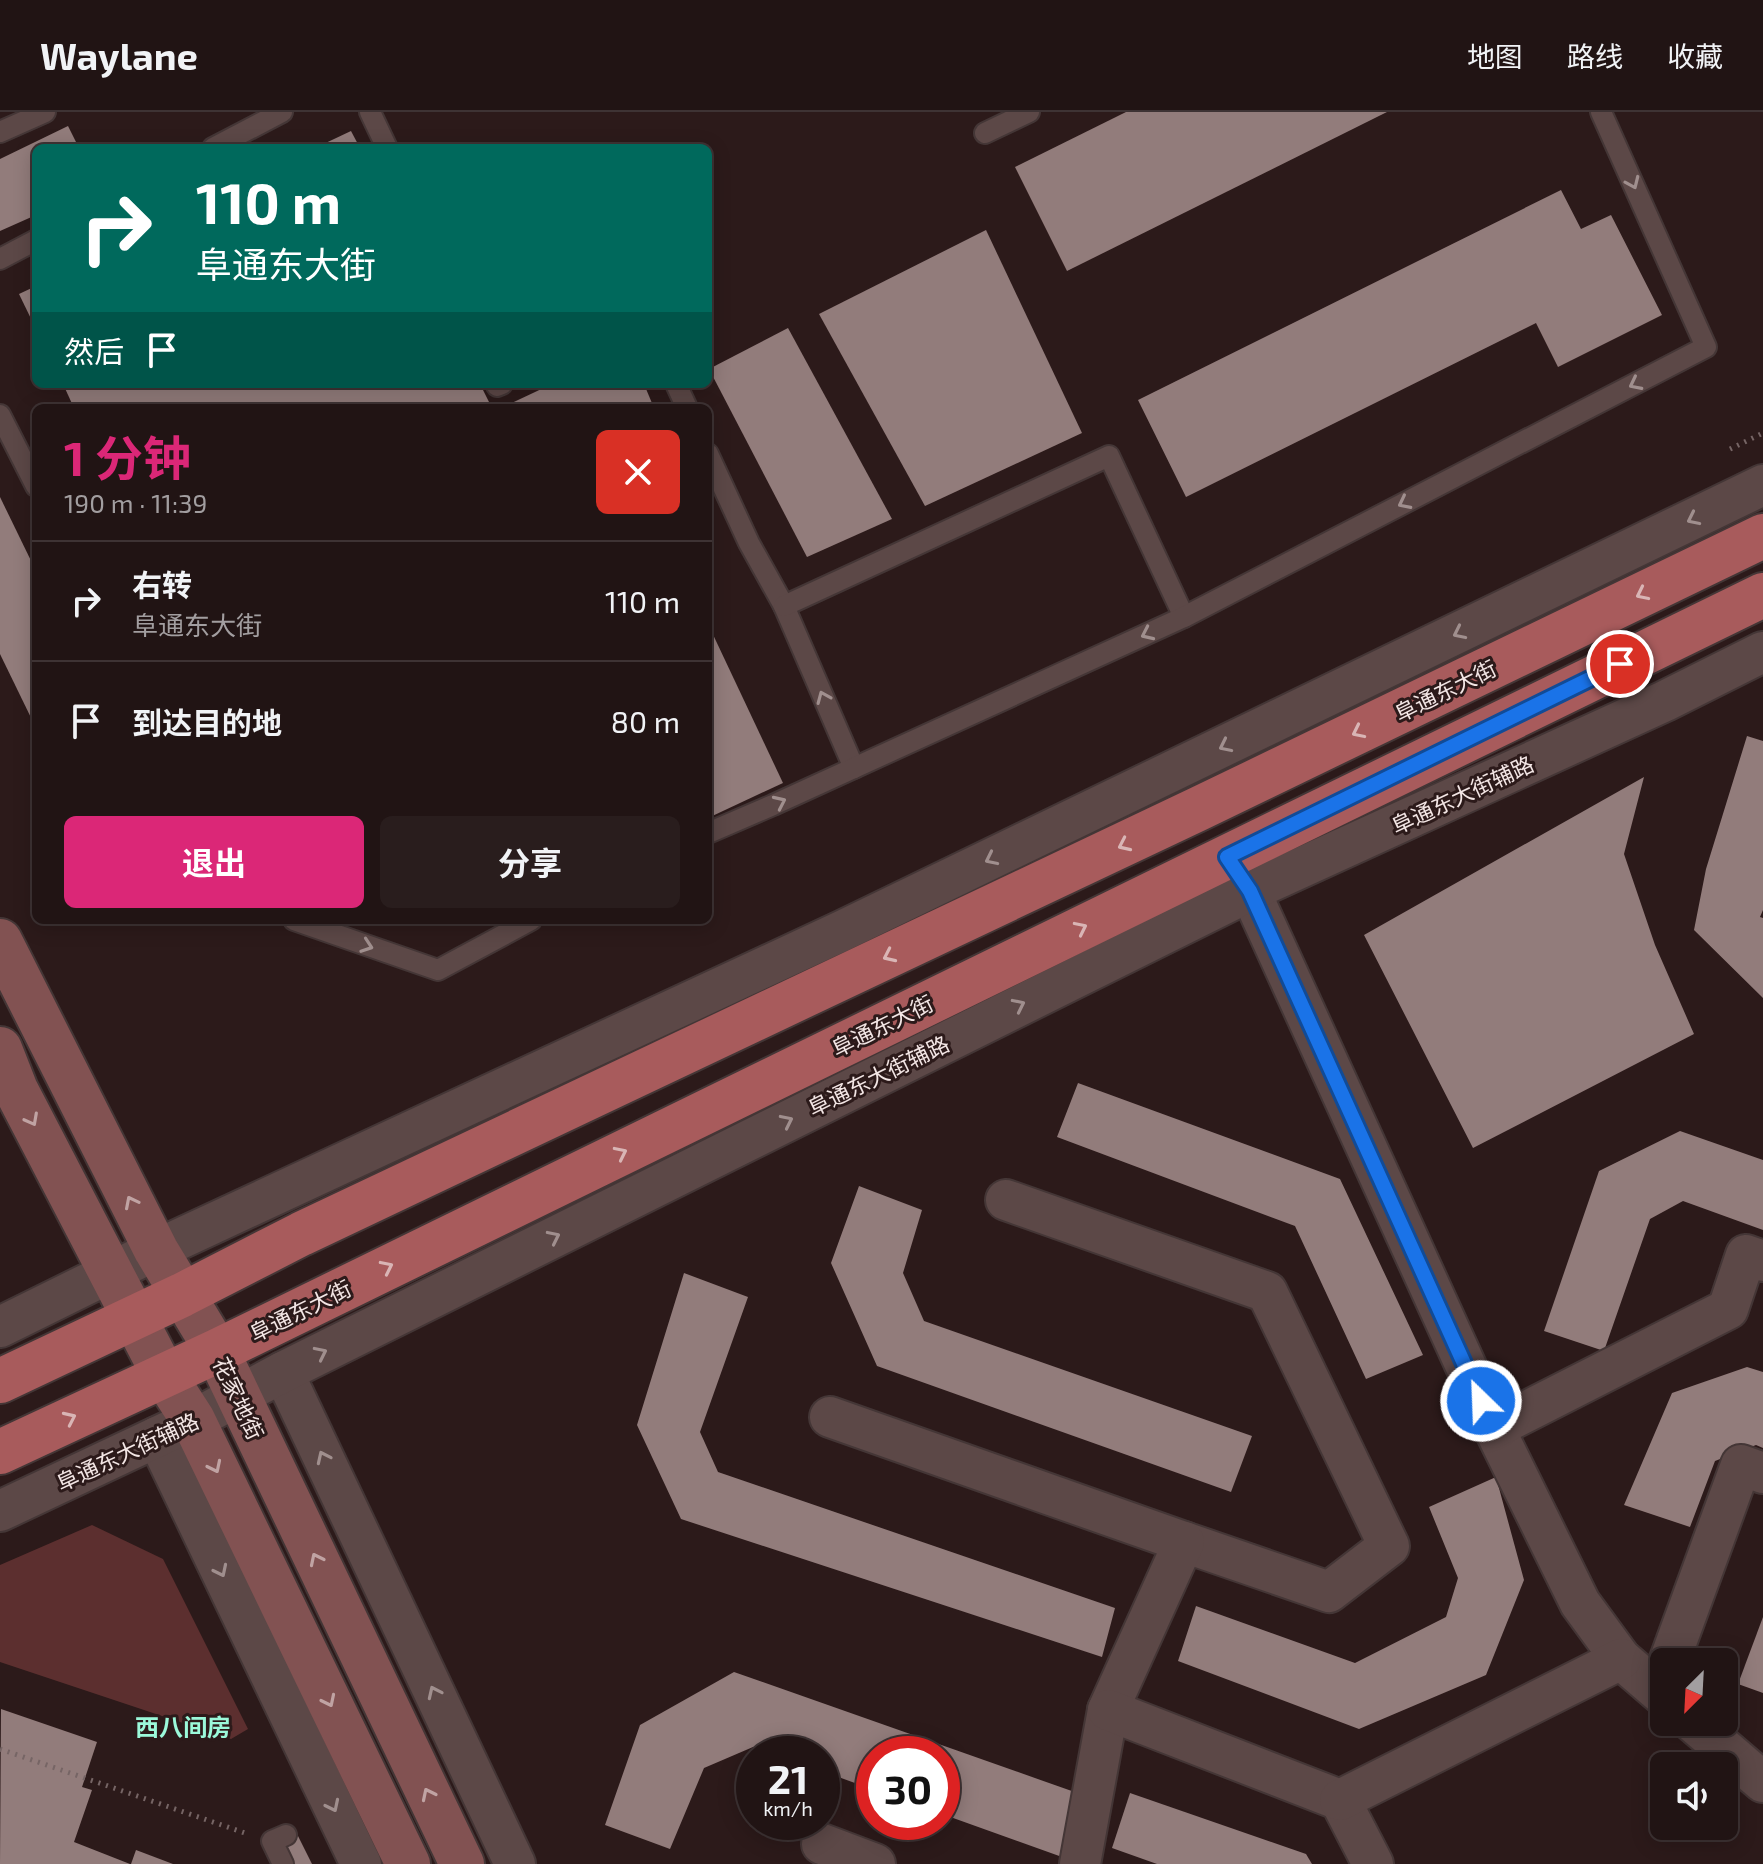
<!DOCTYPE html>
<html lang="zh">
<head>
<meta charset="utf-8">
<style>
	:root { --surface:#211414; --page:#291d1d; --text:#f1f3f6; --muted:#a29ea0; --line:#3e3334; --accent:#db2777 }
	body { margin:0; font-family:"Exo 2","Noto Sans SC",sans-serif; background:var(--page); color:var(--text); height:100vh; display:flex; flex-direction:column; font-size:30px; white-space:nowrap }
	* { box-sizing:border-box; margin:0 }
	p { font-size:26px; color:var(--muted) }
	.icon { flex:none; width:44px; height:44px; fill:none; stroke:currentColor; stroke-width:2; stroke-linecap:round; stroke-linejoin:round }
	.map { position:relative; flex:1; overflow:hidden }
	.details { position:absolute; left:32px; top:292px; width:680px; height:520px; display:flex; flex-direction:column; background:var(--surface); border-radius:12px; box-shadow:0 4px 20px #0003,0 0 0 2px var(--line) }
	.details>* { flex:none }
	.hud { position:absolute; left:32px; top:32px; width:680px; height:244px; border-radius:12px; box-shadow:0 4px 20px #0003,0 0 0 2px var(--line); background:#00695c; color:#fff; overflow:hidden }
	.needle { width:52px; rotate:204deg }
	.controls { position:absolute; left:1650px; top:1536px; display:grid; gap:16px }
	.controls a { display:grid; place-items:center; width:88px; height:88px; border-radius:12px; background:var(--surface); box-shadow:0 4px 20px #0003,0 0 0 2px var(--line); font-size:40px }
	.speed { position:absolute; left:736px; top:1624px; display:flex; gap:16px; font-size:40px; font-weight:700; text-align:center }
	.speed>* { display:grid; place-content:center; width:104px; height:104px; border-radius:50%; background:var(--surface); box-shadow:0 4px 20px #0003,0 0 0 2px var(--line); line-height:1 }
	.speed small { font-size:20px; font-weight:400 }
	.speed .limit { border:12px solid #d22; background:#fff; color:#111 }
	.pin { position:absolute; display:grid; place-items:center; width:68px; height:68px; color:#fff; margin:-34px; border:4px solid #fff; border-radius:50%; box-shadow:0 2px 8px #0007 }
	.me { position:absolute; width:88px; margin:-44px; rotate:336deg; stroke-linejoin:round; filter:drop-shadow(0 0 6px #0008) }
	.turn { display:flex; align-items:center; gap:28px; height:168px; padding:0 32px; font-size:36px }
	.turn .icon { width:104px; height:104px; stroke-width:2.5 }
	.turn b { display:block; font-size:56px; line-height:68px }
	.then { display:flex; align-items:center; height:76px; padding:0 32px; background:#0003; gap:16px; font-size:30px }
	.round { display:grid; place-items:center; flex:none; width:84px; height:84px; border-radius:12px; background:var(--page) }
	.summary { display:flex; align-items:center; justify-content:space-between; height:136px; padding:0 32px }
	h1 { font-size:48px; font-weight:700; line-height:60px; color:var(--accent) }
	.primary-button { display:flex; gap:16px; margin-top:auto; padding:16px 32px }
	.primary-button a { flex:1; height:92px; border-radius:12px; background:var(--accent); color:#fff; font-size:32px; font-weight:700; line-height:92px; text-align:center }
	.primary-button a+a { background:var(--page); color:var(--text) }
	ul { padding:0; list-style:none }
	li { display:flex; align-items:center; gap:24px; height:120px; padding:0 32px; border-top:2px solid var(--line) }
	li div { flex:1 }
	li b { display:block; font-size:30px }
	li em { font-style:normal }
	header { display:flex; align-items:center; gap:48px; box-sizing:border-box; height:112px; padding:0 40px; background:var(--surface); border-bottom:2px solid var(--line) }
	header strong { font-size:38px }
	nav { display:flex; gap:44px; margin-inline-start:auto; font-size:28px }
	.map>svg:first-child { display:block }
	.green { fill:#5c2f2f }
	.building { fill:#927c7b }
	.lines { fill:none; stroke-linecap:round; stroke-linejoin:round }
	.lane-casing { stroke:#443636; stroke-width:24 }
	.street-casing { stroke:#443636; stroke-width:44 }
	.secondary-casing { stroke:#443636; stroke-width:48 }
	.primary-casing { stroke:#443636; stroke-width:48 }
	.path { stroke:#766565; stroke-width:5; stroke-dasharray:2 6; stroke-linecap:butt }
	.lane { stroke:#5c4847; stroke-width:20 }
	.street { stroke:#5c4847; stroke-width:40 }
	.secondary { stroke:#825252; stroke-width:44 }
	.primary { stroke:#a85b5c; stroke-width:44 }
	.oneway { stroke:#a08f8e }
	.oneway2 { stroke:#d9b5b5 }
	.oneway3 { stroke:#c0a3a3 }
	.route-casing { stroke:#114b97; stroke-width:20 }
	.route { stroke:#1a73e8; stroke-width:14 }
	.labels { text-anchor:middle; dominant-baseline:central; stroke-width:6; stroke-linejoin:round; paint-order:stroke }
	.street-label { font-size:22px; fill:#f3e6e5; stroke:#2c1a1a }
	.neighbourhood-label { font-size:24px; font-weight:bold; fill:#9bf9da; stroke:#2c1a1a }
</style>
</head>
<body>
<header>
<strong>Waylane</strong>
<nav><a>地图</a><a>路线</a><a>收藏</a></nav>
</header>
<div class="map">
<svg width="1763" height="1752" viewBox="0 0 1763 1752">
	<rect width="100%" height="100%" fill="#2c1a1a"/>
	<path class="green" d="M92,1413l71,34 85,170 -17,10 -231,-77v-97z"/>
	<g class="building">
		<path d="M1126,0h261l-320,159 -52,-104z"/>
		<path d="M68,14l11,22h-43v67l-36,16v-72z"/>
		<path d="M351,19l9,17h-45z"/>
		<path d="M1561,78l20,39 30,-14 51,100 -104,52 -22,-44 -350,174 -48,-97z"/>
		<path d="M986,118l96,203 -157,73 -106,-192z"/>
		<path d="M36,174v43l-17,-35z"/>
		<path d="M788,216l104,191 -85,38 -98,-188z"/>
		<path d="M63,272h417l12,24h-418z"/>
		<path d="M552,272h92l10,24h-153z"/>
		<path d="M0,385l36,74v157l-36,-74z"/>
		<path d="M708,512l75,159 -75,35z"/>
		<path d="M1747,624l16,5v169l-3,7 3,1v80l-69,-68 12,-61z"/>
		<path d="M1644,665l-20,77 31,91 39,89 -221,114 -109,-213z"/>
		<path d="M1078,971l262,96 83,176 -57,24 -71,-153 -238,-89z"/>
		<path d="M1680,1019l83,29v70l-80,-29 -33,18 -46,132 -60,-20 55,-160z"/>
		<path d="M859,1074l63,24 -19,63 21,48 328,115 -21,56 -354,-126 -46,-103z"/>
		<path d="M684,1161l64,24 -48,135 18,40 397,136 -13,49 -421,-138 -44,-94z"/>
		<path d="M1747,1255l16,5v76l-7,-3 -41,16 -25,66 -66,-22 48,-112z"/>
		<path d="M1496,1365l28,103 -38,95 -127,54 -181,-68 18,-55 159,57 91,-46 12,-39 -29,-71z"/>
		<path d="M1763,1505v76l-25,-9z"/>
		<path d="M734,1560l369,130 -27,60 -134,-48v-60h-68v36l-52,-19v-17h-49l-20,-7 -49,21 -34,81 -65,-24 35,-100z"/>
		<path d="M1,1597l96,33 -15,45 10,3 -18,52 56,22h-130z"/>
		<path d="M1130,1681l176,61 6,10h-155l-45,-16z"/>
		<path d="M298,1724l14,28h-24l-9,-19z"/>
		<path d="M136,1738l37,14h-42z"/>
	</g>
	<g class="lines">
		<defs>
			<g id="lane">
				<path d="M370,0l17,36"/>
				<path d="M0,20l45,-20"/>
				<path d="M985,21l44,-21"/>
				<path d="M213,36l69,-36"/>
				<path d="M0,147l36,-19"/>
				<path d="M496,272l1,2 5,-2"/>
				<path d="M676,272l11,24"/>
				<path d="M0,303l36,71"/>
				<path d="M708,342l41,89 35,63 70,162"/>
				<path d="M784,494l325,-150 75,161"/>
				<path d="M708,721l65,-28 411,-188 522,-270 -105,-235"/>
				<path d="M294,808l144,50 93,-50"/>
				<path d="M283,1752l-11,-23 14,-6"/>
			</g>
			<g id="street">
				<path d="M1236,759l14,20 244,537 86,175 41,56 43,37"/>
				<path d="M1006,1088l261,92 122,254 -60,46 -145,-50"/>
				<path d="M0,1215l156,-77 686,-319 921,-446"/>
				<path d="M283,1260l232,492"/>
				<path d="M830,1305l354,125 -76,168 -28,154"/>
				<path d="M1494,1316l234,-119 18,-54 17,6"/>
				<path d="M157,1325l204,427"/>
				<path d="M0,1399l193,-91 90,-48 967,-481 415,-190 98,-49"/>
				<path d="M1669,1550l72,-197 22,8"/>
				<path d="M1108,1598l232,90 33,64"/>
				<path d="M1693,1610l70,60"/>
				<path d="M1340,1688l281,-141"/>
				<path d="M822,1732l53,20"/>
			</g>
			<g id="secondary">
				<path d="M0,829l156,309 61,101 245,513"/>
				<path d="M0,937l16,41 148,285 29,45 215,444"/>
			</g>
			<g id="primary">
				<path d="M0,1269l182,-86 119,-61 897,-425 565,-273"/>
				<path d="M0,1340l217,-101 1546,-756"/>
			</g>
		</defs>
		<use href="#lane" class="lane-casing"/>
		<use href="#street" class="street-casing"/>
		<use href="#secondary" class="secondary-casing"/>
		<use href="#primary" class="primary-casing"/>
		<g class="path">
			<path d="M1730,337l33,-16"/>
			<path d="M0,1637l245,84"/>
		</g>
		<use href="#lane" class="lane"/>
		<use href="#street" class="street"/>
		<use href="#secondary" class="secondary"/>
		<use href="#primary" class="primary"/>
	</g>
	<defs><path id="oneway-chevron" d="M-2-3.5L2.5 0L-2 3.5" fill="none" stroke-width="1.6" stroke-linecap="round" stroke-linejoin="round" transform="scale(2)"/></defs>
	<g class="oneway">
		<use href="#oneway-chevron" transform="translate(1633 71) rotate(66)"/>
		<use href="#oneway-chevron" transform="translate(1635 272) rotate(153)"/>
		<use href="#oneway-chevron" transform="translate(1404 391) rotate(153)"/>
		<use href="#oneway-chevron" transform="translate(1693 407) rotate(154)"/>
		<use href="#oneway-chevron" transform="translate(1459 521) rotate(154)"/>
		<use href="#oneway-chevron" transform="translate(1147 522) rotate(155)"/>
		<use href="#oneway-chevron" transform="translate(823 585) rotate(-113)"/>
		<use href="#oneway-chevron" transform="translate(1225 634) rotate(154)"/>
		<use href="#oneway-chevron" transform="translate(780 690) rotate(-25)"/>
		<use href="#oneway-chevron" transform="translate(991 747) rotate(154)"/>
		<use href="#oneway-chevron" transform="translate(367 834) rotate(19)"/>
		<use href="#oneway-chevron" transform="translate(1019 893) rotate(-26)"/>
		<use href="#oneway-chevron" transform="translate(787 1009) rotate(-26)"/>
		<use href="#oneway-chevron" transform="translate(554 1125) rotate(-26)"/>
		<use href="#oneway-chevron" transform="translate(321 1241) rotate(-26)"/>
		<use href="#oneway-chevron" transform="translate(323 1345) rotate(-115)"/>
		<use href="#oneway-chevron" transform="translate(221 1459) rotate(64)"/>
		<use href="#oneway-chevron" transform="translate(434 1580) rotate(-115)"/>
		<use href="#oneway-chevron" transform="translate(333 1694) rotate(64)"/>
	</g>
	<g class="oneway2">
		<use href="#oneway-chevron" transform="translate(1642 482) rotate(154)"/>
		<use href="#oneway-chevron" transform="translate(1358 620) rotate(154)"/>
		<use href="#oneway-chevron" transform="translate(1124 733) rotate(155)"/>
		<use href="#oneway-chevron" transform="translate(1081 816) rotate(-26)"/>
		<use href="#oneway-chevron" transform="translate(889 844) rotate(155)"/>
		<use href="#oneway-chevron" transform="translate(621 1041) rotate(-26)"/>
		<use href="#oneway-chevron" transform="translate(387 1155) rotate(-26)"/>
		<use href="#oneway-chevron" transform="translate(70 1306) rotate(-25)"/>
	</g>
	<g class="oneway3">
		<use href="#oneway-chevron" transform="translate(32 1008) rotate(62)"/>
		<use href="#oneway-chevron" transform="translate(131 1090) rotate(-117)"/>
		<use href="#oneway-chevron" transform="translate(215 1355) rotate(64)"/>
		<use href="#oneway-chevron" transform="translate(316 1447) rotate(-116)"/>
		<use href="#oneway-chevron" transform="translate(329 1589) rotate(64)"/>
		<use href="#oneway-chevron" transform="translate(428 1682) rotate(-116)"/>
	</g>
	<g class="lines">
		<defs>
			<path id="route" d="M1481,1289l-231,-510 -23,-34 393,-193"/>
		</defs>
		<use href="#route" class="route-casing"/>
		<use href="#route" class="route"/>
	</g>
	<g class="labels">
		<g class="street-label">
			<text transform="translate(1445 578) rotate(-26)">阜通东大街</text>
			<text transform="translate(1462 682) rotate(-25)">阜通东大街辅路</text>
			<text transform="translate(882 913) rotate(-26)">阜通东大街</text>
			<text transform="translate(878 963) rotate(-26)">阜通东大街辅路</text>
			<text transform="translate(300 1198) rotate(-26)">阜通东大街</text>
			<text transform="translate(239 1286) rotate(65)">花家地街</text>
			<text transform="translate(127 1339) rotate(-25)">阜通东大街辅路</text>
		</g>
		<g class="neighbourhood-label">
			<text x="183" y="1614">西八间房</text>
		</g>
	</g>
</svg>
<div class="controls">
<a><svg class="needle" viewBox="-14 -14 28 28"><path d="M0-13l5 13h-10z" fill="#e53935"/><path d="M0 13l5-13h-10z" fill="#a29ea0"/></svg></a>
<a><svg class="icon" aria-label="sound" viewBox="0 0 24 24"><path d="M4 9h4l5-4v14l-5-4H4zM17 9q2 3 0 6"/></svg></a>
</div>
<div class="speed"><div>21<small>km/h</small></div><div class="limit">30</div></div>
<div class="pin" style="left:1620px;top:552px;background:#d93025"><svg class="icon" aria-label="arrive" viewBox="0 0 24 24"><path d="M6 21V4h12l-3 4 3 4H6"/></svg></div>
<svg class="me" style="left:1481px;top:1289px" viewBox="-20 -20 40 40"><circle r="17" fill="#1a73e8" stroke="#fff" stroke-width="3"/><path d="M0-11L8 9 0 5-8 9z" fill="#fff"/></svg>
<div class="hud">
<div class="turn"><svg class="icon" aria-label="right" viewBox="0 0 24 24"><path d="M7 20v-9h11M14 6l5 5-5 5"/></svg><div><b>110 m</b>阜通东大街</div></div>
<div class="then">然后<svg class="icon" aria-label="arrive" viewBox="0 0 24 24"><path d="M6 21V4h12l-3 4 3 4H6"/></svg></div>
</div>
<section class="details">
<div class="summary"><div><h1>1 分钟</h1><p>190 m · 11:39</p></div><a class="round" style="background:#d93025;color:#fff"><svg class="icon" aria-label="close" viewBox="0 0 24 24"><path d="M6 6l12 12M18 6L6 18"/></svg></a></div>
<ul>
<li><svg class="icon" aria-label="right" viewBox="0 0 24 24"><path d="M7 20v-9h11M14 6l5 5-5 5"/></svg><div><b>右转</b><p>阜通东大街</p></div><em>110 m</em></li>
<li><svg class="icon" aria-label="arrive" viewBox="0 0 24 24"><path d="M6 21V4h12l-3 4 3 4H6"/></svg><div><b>到达目的地</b></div><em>80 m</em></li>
</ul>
<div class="primary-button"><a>退出</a><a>分享</a></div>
</section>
</div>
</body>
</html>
